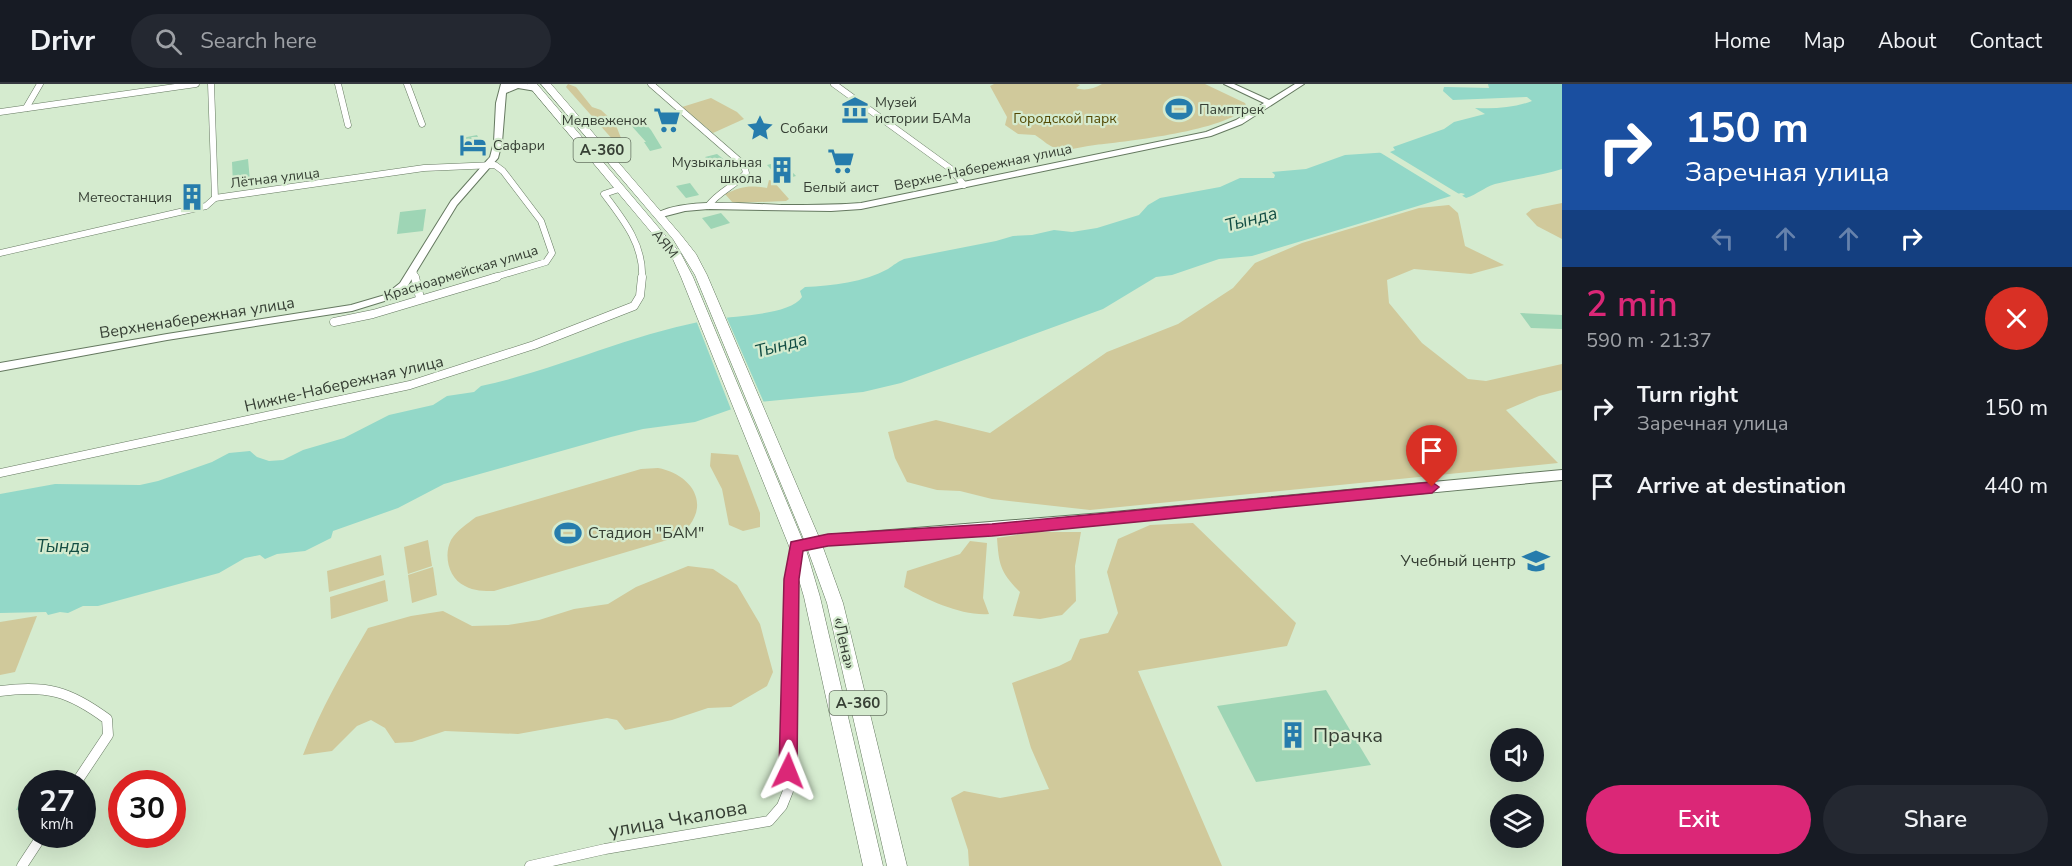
<!DOCTYPE html>
<html lang="en">
<head>
<meta charset="utf-8">
<style>
	:root { --surface:#171b24; --page:#242831; --text:#f1f3f6; --muted:#9ea1a6; --line:#363941; --accent:#db2777 }
	body { margin:0; font-family:"Nunito Sans",sans-serif; background:var(--page); color:var(--text); height:100vh; display:flex; flex-direction:column; font-size:22px; white-space:nowrap }
	* { box-sizing:border-box; margin:0 }
	p { font-size:20px; color:var(--muted) }
	.icon { flex:none; width:33px; height:33px; fill:none; stroke:currentColor; stroke-width:2; stroke-linecap:round; stroke-linejoin:round }
	.map { position:relative; flex:1; overflow:hidden }
	.side { display:flex; flex-direction:column; background:var(--surface); width:510px }
	.side>* { flex:none }
	.guide { background:#1a4fa0; color:#fff; overflow:hidden }
	.fabs { position:absolute; left:1490px; top:644px; display:grid; gap:12px }
	.fabs a { display:grid; place-items:center; width:54px; height:54px; border-radius:50%; background:var(--surface); box-shadow:0 6px 24px #0002; font-size:30px }
	.speed { position:absolute; left:18px; top:686px; display:flex; gap:12px; font-size:30px; font-weight:700; text-align:center }
	.speed>* { display:grid; place-content:center; width:78px; height:78px; border-radius:50%; background:var(--surface); box-shadow:0 6px 24px #0002; line-height:1 }
	.speed small { font-size:15px; font-weight:400 }
	.speed .limit { border:9px solid #d22; background:#fff; color:#111 }
	.pin { position:absolute; display:grid; place-items:center; width:51px; height:51px; color:#fff; margin:-62px -26px; border-radius:50% 50% 50% 0; rotate:-45deg; box-shadow:0 0 6px #0007 }
	.pin .icon { rotate:45deg }
	.me { position:absolute; width:66px; margin:-33px; rotate:2deg; stroke-linejoin:round; filter:drop-shadow(0 0 4px #0008) }
	.turn { display:flex; align-items:center; gap:21px; height:126px; padding:0 24px; font-size:27px }
	.turn .icon { width:78px; height:78px; stroke-width:2.5 }
	.turn b { display:block; font-size:42px; line-height:51px }
	.lanes { display:flex; align-items:center; height:57px; padding:0 24px; background:#0003; justify-content:center; gap:30px; direction:ltr }
	.lanes .off { opacity:.35 }
	.round { display:grid; place-items:center; flex:none; width:63px; height:63px; border-radius:32px; background:var(--page) }
	.head { display:flex; align-items:center; justify-content:space-between; height:102px; padding:0 24px }
	h1 { font-size:36px; font-weight:600; line-height:45px; color:var(--accent) }
	.cta { display:flex; gap:12px; margin-top:auto; padding:12px 24px }
	.cta a { flex:1; height:69px; border-radius:36px; background:var(--accent); color:#fff; font-size:24px; font-weight:600; line-height:69px; text-align:center }
	.cta a+a { background:var(--page); color:var(--text) }
	ul { padding:0; list-style:none }
	li { display:flex; align-items:center; gap:18px; height:78px; padding:0 24px }
	li div { flex:1 }
	li b { display:block; font-size:22px }
	li em { font-style:normal }
	header { display:flex; align-items:center; gap:36px; box-sizing:border-box; height:84px; padding:0 30px; background:var(--surface); border-bottom:2px solid var(--line) }
	header strong { font-size:28px }
	nav { display:flex; gap:33px; margin-inline-start:auto; font-size:21px }
	.search { width:420px; height:54px; background:var(--page); display:flex; align-items:center; gap:15px; box-sizing:border-box; padding:0 21px; border-radius:33px; color:var(--muted); font-size:22px }
	main { display:flex; flex:1; min-height:0 }
	.map>svg:first-child { display:block }
	.green { fill:#d0c99b }
	.water { fill:#93d8c8 }
	.pier { fill:#d5ebcf }
	.building { fill:#9ed5b5 }
	.lines { fill:none; stroke-linecap:round; stroke-linejoin:round }
	.street-far2-casing { stroke:#657960; stroke-width:7 }
	.street-far1-casing { stroke:#657960; stroke-width:9 }
	.street-casing { stroke:#657960; stroke-width:11 }
	.secondary-casing { stroke:#657960; stroke-width:2 }
	.highway-casing { stroke:#657960; stroke-width:1 }
	.street-far2 { stroke:#fff; stroke-width:6 }
	.street-far1 { stroke:#fff; stroke-width:8 }
	.street { stroke:#fff; stroke-width:10 }
	.secondary { fill:#fff; fill-rule:evenodd }
	.highway { fill:#fff; fill-rule:evenodd }
	.route { fill:#db2777; stroke:#8e194d; stroke-width:1.5 }
	.labels { text-anchor:middle; dominant-baseline:central; stroke-width:4.5; stroke-linejoin:round; paint-order:stroke }
	.far-poi-label { font-size:14px; fill:#363f34; stroke:#d5ebcf; text-anchor:start }
	.far-park-label { font-size:14px; fill:#534904; stroke:#d5ebcf }
	.far-street-label { font-size:14px; fill:#363f34; stroke:#d5ebcf }
	.shield { fill:#d5ebcf; stroke:#667362; stroke-width:1.5 }
	.shield-label { font-size:15px; font-weight:bold; fill:#363f34 }
	.street-label { font-size:16px; fill:#363f34; stroke:#d5ebcf }
	.poi-label { font-size:16px; fill:#363f34; stroke:#d5ebcf; text-anchor:start }
	.water-label { font-size:18px; font-style:italic; fill:#144e44; stroke:#d5ebcf }
	.near-poi-label { font-size:20px; fill:#363f34; stroke:#d5ebcf; text-anchor:start }
	.near-street-label { font-size:20px; fill:#363f34; stroke:#d5ebcf }
</style>
</head>
<body>
<header>
<strong>Drivr</strong>
<div class="search"><svg class="icon" aria-label="search" viewBox="0 0 24 24"><circle cx="10" cy="10" r="6"/><path d="M15 15l6 6"/></svg>Search here</div>
<nav><a>Home</a><a>Map</a><a>About</a><a>Contact</a></nav>
</header>
<main>
<div class="map">
<svg width="1562" height="782" viewBox="0 0 1562 782">
	<rect width="100%" height="100%" fill="#d5ebcf"/>
	<g class="green">
		<path d="M568,0l8,3 16,20 9,3 14,13 6,15 -7,3 -48,-54z"/>
		<path d="M994,0h83l3,1 -4,3c8,3 18,1 26,-4h103l40,19 2,4c-22,24 -118,34 -152,38 -10,1 -26,6 -36,4 -10,-2 -16,-9 -24,-14l-17,-1 -13,-9 2,-8 -17,-31z"/>
		<path d="M711,14l26,14 7,7 -31,14 -31,-26z"/>
		<path d="M769,96l4,1 16,18 -3,2 -53,2 -8,-9c17,-8 25,-9 42,-6z"/>
		<path d="M1562,119v36l-25,-13 -11,-12 6,-5z"/>
		<path d="M1449,121l9,8 7,33 39,19 -33,9 -57,-5 -27,11 2,23 33,40 46,36 18,2 76,-17v26l-23,6 -33,14 52,53 -468,47 -98,-11 -32,-8 -23,-1 -30,-8 -12,-24 -7,-26 48,-12 54,13 117,-81 71,-28 55,-36 22,-25 47,-20 117,-35z"/>
		<path d="M711,369l27,2 22,58v14l-17,4 -14,-6 -7,-36 -12,-23z"/>
		<path d="M658,384c29,5 52,31 31,58 -4,5 -10,9 -15,12l-180,53c-10,0 -20,0 -29,-5 -16,-7 -22,-30 -14,-46 6,-10 16,-16 25,-23l165,-48z"/>
		<path d="M1193,439l103,100 -9,23 -149,25 84,195h-253l-1,-16 -17,-52 13,-7 36,7 49,-9 -18,-41 -19,-65 47,-17 12,-6 9,-21 28,-6 10,-20 -11,-41 11,-33 32,-14z"/>
		<path d="M1035,448h46l-6,34 1,35 -14,14 -22,4 -27,-3 7,-24c-20,-20 -21,-27 -23,-54z"/>
		<path d="M428,456l4,26 -24,8 -4,-27z"/>
		<path d="M970,457l17,2 -4,55 6,16c-28,2 -61,-14 -85,-27l3,-16 53,-17z"/>
		<path d="M381,471l3,20 -55,17 -2,-21z"/>
		<path d="M688,482l25,3 24,16 23,39 13,48 -6,14 -36,21 -23,1 -36,12 -47,10 -8,-10 -10,-2 -89,16 -73,-3 -33,11 -17,1 -10,-15 -14,-8 -14,6 -25,25 -29,4c17,-45 41,-86 65,-127l43,-12 32,-5 29,15 36,-1 31,-5 35,-11 34,-5 28,-17z"/>
		<path d="M433,483l4,28 -25,8 -4,-28z"/>
		<path d="M385,496l3,21 -57,18 -1,-22z"/>
		<path d="M37,532l-22,56 -15,3v-53z"/>
	</g>
	<path class="water" d="M1488,0h74v85c-22,7 -44,9 -67,15 -12,4 -17,10 -29,14l-4,-2 3,-2 -4,-1 -209,63 -33,3 -47,16 -16,2 -53,32 -202,74 -38,9 -114,11 -54,19 -52,7 -32,8 -167,47 -46,24 -65,23 -2,7 -26,13 -28,3 -12,5 -5,-4 -15,3 -26,15 -121,33h-15l-15,7 -8,-1 -12,3 -2,-3 -46,1v-119l55,-10 85,1 18,-4 54,-19 17,-9 21,-2 7,6 12,4 14,-1 20,-10 41,-12 45,-23 44,-10 14,-9 27,-4 7,-6c79,-17 154,-54 234,-67 20,-3 75,-4 87,-22l-2,-6 5,-4c27,-1 59,-5 83,-18 6,-4 9,-7 16,-10l92,-18 17,-5 19,-1 22,-5 18,2 25,-4 42,-13 9,-10 12,-7 60,-11 20,-9h34l1,-3 -3,-3 34,-3 39,-14 45,-3 5,-2 -2,-3 51,-18 10,-7 31,-8 -10,-6c19,1 39,0 57,-7l-5,-4 -74,3 -10,-9 1,-4h4l41,1z"/>
	<g class="pier">
		<path d="M1385,65l84,51 -4,1 -5,-4 -4,2 -80,-49z"/>
		<path d="M716,232h10l39,89 -16,1 -17,6 -36,-92z"/>
	</g>
	<g class="building">
		<path d="M641,35l10,11 11,18 -12,3 -6,-9h2l-17,-19z"/>
		<path d="M477,51l8,16 -15,3 -8,-16z"/>
		<path d="M717,70l14,11 -12,5 -14,-13z"/>
		<path d="M248,75l2,22 -17,3 -1,-22z"/>
		<path d="M782,77l14,15 -15,4 -14,-15z"/>
		<path d="M690,99l9,12 -13,3 -10,-12z"/>
		<path d="M426,125l-3,22 -26,3 3,-22z"/>
		<path d="M721,129l9,10 -19,6 -9,-11z"/>
		<path d="M1520,229l42,2v14l-31,-1z"/>
		<path d="M1326,606l45,75 -115,17 -39,-76z"/>
		<path d="M25,706h7v19l-16,1z"/>
	</g>
	<g class="lines">
		<defs>
			<g id="street-far2">
				<path d="M211,0l4,114"/>
				<path d="M338,0l10,41"/>
				<path d="M407,0l15,40"/>
				<path d="M651,0l93,81 2,8c-11,13 -28,19 -38,33"/>
				<path d="M834,0l117,85 13,16"/>
				<path d="M26,24l14,-24"/>
				<path d="M0,28l196,-28"/>
				<path d="M619,105l-15,5c19,25 40,51 38,84"/>
				<path d="M0,169l206,-47 9,-8 209,-30 71,-3 8,6 38,50 11,32 -6,9 -54,16"/>
				<path d="M413,186l2,8"/>
			</g>
			<g id="street-far1">
				<path d="M415,193l5,21"/>
				<path d="M334,238l39,-8 124,-37"/>
				<path d="M0,389l410,-88 124,-40 100,-39 6,-10 2,-19"/>
			</g>
			<g id="street">
				<path d="M0,607c47,-6 69,0 107,28l1,16 -32,48"/>
				<path d="M22,782l21,-32"/>
				<path d="M530,782l75,-17 164,-28 13,-15 6,-15 3,-212 5,-27"/>
			</g>
			<g id="secondary">
				<path d="M501,0h26l13,5 -4,2 -18,-3 -12,5 -4,49 -4,16 -41,47 -50,82 -16,12 -39,12 -185,29 -167,31v-8l167,-29 184,-29 34,-10 15,-12 51,-82 39,-44 4,-15 2,-39z"/>
				<path d="M1224,0h10l35,16 26,-16h9l-62,40 -31,12 -350,73 -30,2 -123,-2 -23,2 -27,7 -4,-3c25,-18 96,-11 128,-10 26,0 53,0 79,-2l345,-71 30,-12 28,-17z"/>
				<path d="M1562,386v10c-245,23 -489,48 -734,65l-23,4 -5,-1 -1,-4 1,-4 28,-5 275,-22z"/>
			</g>
			<g id="highway">
				<path d="M527,0h10l144,170 12,23 112,269 15,51 63,269h-20l-59,-269 -15,-51 -108,-269 -9,-20z"/>
				<path d="M541,0h10l130,151 15,19 11,21 114,267 22,61 64,263h-20l-60,-263 -22,-61 -110,-267 -22,-36z"/>
			</g>
		</defs>
		<use href="#street-far2" class="street-far2-casing"/>
		<use href="#street-far1" class="street-far1-casing"/>
		<use href="#street" class="street-casing"/>
		<use href="#secondary" class="secondary-casing"/>
		<use href="#highway" class="highway-casing"/>
		<use href="#street-far2" class="street-far2"/>
		<use href="#street-far1" class="street-far1"/>
		<use href="#street" class="street"/>
		<use href="#secondary" class="secondary"/>
		<use href="#highway" class="highway"/>
	</g>
	<path class="route" d="M1432,398l7,5 -7,6 -440,43 -164,10 -25,5 -4,28 -2,192 -3,6 -6,3 -6,-3 -3,-6 5,-192 7,-37 37,-8 164,-10z"/>
	<defs>
		<symbol id="stadium-bare" viewBox="-9 -9 18 18"><path d="M0-5a6.5 5 0 1 0 0 10a6.5 5 0 1 0 0-10ZM-3.5-1.8h7v3.6h-7Z" fill="#267cac" stroke="#d5ebcf" stroke-width="2.5" paint-order="stroke"/></symbol>
		<symbol id="museum-bare" viewBox="-9 -9 18 18"><path d="M0-6L6-3V-2H-6V-3ZM-5-1h2V3h-2ZM-1-1h2V3h-2ZM3-1h2V3H3ZM-6 4H6V6H-6Z" fill="#267cac" stroke="#d5ebcf" stroke-width="2.5" paint-order="stroke"/></symbol>
		<symbol id="supermarket-bare" viewBox="-9 -9 18 18"><path d="M-6-5.5h2.5l.6 2H6L4.5 2H-2.5L-4.4-4H-6ZM-1.5 3.2a1.3 1.3 0 1 0 .1 0ZM3 3.2a1.3 1.3 0 1 0 .1 0Z" fill="#267cac" stroke="#d5ebcf" stroke-width="2.5" paint-order="stroke"/></symbol>
		<symbol id="sight-bare" viewBox="-9 -9 18 18"><path d="M0-6L1.8-2.2L6-1.7L2.9 1.2L3.7 5.4L0 3.3L-3.7 5.4L-2.9 1.2L-6-1.7L-1.8-2.2Z" fill="#267cac" stroke="#d5ebcf" stroke-width="2.5" paint-order="stroke"/></symbol>
		<symbol id="hotel-bare" viewBox="-9 -9 18 18"><path d="M-6-4.5h1.5V1H6V5H4.5V3h-9V5H-6ZM-4 0a1.8 1.8 0 1 1 3.6 0ZM.5 0V-2.5h3Q6-2.5 6 0Z" fill="#267cac" stroke="#d5ebcf" stroke-width="2.5" paint-order="stroke"/></symbol>
		<symbol id="building-bare" viewBox="-9 -9 18 18"><path d="M-4-6H4V6H1V3H-1V6H-4ZM-2.5-4.3h1.7v1.8h-1.7ZM.8-4.3h1.7v1.8H.8ZM-2.5-1h1.7V.8h-1.7ZM.8-1h1.7V.8H.8Z" fill="#267cac" stroke="#d5ebcf" stroke-width="2.5" paint-order="stroke"/></symbol>
		<symbol id="university-bare" viewBox="-9 -9 18 18"><path d="M0-5L7-2L0 1L-7-2ZM-4 1L0 2.5L4 1V4Q0 6-4 4Z" fill="#267cac" stroke="#d5ebcf" stroke-width="2.5" paint-order="stroke"/></symbol>
	</defs>
	<g fill-rule="evenodd">
		<use href="#stadium-bare" x="1160" y="6" width="38" height="38"/>
		<use href="#museum-bare" x="836" y="7" width="38" height="38"/>
		<use href="#supermarket-bare" x="648" y="17" width="38" height="38"/>
		<use href="#sight-bare" x="741" y="25" width="38" height="38"/>
		<use href="#hotel-bare" x="454" y="42" width="38" height="38"/>
		<use href="#supermarket-bare" x="822" y="58" width="38" height="38"/>
		<use href="#building-bare" x="763" y="67" width="38" height="38"/>
		<use href="#building-bare" x="173" y="94" width="38" height="38"/>
		<use href="#stadium-bare" x="549" y="430" width="38" height="38"/>
		<use href="#university-bare" x="1517" y="458" width="38" height="38"/>
		<use href="#building-bare" x="1274" y="632" width="38" height="38"/>
	</g>
	<g class="labels">
		<g class="far-poi-label">
			<text x="875" y="18">Музей<tspan x="875" dy="16">истории БАМа</tspan></text>
			<text x="1199" y="25">Памптрек</text>
			<text x="647" y="36" text-anchor="end">Медвеженок</text>
			<text x="780" y="44">Собаки</text>
			<text x="493" y="61">Сафари</text>
			<text x="762" y="78" text-anchor="end">Музыкальная<tspan x="762" dy="16">школа</tspan></text>
			<text x="841" y="103" text-anchor="middle">Белый аист</text>
			<text x="172" y="113" text-anchor="end">Метеостанция</text>
		</g>
		<g class="far-park-label">
			<text x="1065" y="34">Городской парк</text>
		</g>
		<g class="far-street-label">
			<text transform="translate(983 83) rotate(-12)">Верхне-Набережная улица</text>
			<text transform="translate(275 94) rotate(-7)">Лётная улица</text>
			<text transform="translate(665 160) rotate(51)">АЯМ</text>
			<text transform="translate(461 189) rotate(-17)">Красноармейская улица</text>
		</g>
		<g class="shield">
			<rect x="573.5" y="54" width="57" height="24" rx="4.5"/>
			<rect x="829.5" y="607" width="57" height="24" rx="4.5"/>
		</g>
		<g class="shield-label">
			<text x="602" y="66">А-360</text>
			<text x="858" y="619">А-360</text>
		</g>
		<g class="street-label">
			<text transform="translate(197 234) rotate(-9)">Верхненабережная улица</text>
			<text transform="translate(344 300) rotate(-13)">Нижне-Набережная улица</text>
			<text transform="translate(844 559) rotate(77)">«Лена»</text>
		</g>
		<g class="poi-label">
			<text x="588" y="449">Стадион "БАМ"</text>
			<text x="1516" y="477" text-anchor="end">Учебный центр</text>
		</g>
		<g class="water-label">
			<text transform="translate(1251 135) rotate(-15)">Тында</text>
			<text transform="translate(781 261) rotate(-15)">Тында</text>
			<text x="63" y="462">Тында</text>
		</g>
		<g class="near-poi-label">
			<text x="1313" y="651">Прачка</text>
		</g>
		<g class="near-street-label">
			<text transform="translate(678 735) rotate(-10)">улица Чкалова</text>
		</g>
	</g>
</svg>
<div class="fabs">
<a><svg class="icon" aria-label="sound" viewBox="0 0 24 24"><path d="M4 9h4l5-4v14l-5-4H4zM17 9q2 3 0 6"/></svg></a>
<a><svg class="icon" aria-label="layers" viewBox="0 0 24 24"><path d="M12 4l9 5-9 5-9-5zM3 14l9 5 9-5"/></svg></a>
</div>
<div class="speed"><div>27<small>km/h</small></div><div class="limit">30</div></div>
<div class="pin" style="left:1432px;top:403px;background:#d93025"><svg class="icon" aria-label="arrive" viewBox="0 0 24 24"><path d="M6 21V4h12l-3 4 3 4H6"/></svg></div>
<svg class="me" style="left:788px;top:687px" viewBox="-20 -20 40 40"><path d="M0-17L14 15 0 8-14 15z" fill="#db2777" stroke="#fff" stroke-width="4"/></svg>
</div>
<section class="side">
<div class="guide">
<div class="turn"><svg class="icon" aria-label="right" viewBox="0 0 24 24"><path d="M7 20v-9h11M14 6l5 5-5 5"/></svg><div><b>150 m</b>Заречная улица</div></div>
<div class="lanes"><svg class="icon off" aria-label="left" viewBox="0 0 24 24"><path d="M17 20v-9H6M10 6l-5 5 5 5"/></svg><svg class="icon off" aria-label="ahead" viewBox="0 0 24 24"><path d="M12 20V5M6 11l6-6 6 6"/></svg><svg class="icon off" aria-label="ahead" viewBox="0 0 24 24"><path d="M12 20V5M6 11l6-6 6 6"/></svg><svg class="icon" aria-label="right" viewBox="0 0 24 24"><path d="M7 20v-9h11M14 6l5 5-5 5"/></svg></div>
</div>
<div class="head"><div><h1>2 min</h1><p>590 m · 21:37</p></div><a class="round" style="background:#d93025;color:#fff"><svg class="icon" aria-label="close" viewBox="0 0 24 24"><path d="M6 6l12 12M18 6L6 18"/></svg></a></div>
<ul>
<li><svg class="icon" aria-label="right" viewBox="0 0 24 24"><path d="M7 20v-9h11M14 6l5 5-5 5"/></svg><div><b>Turn right</b><p>Заречная улица</p></div><em>150 m</em></li>
<li><svg class="icon" aria-label="arrive" viewBox="0 0 24 24"><path d="M6 21V4h12l-3 4 3 4H6"/></svg><div><b>Arrive at destination</b></div><em>440 m</em></li>
</ul>
<div class="cta"><a>Exit</a><a>Share</a></div>
</section>
</main>
</body>
</html>
